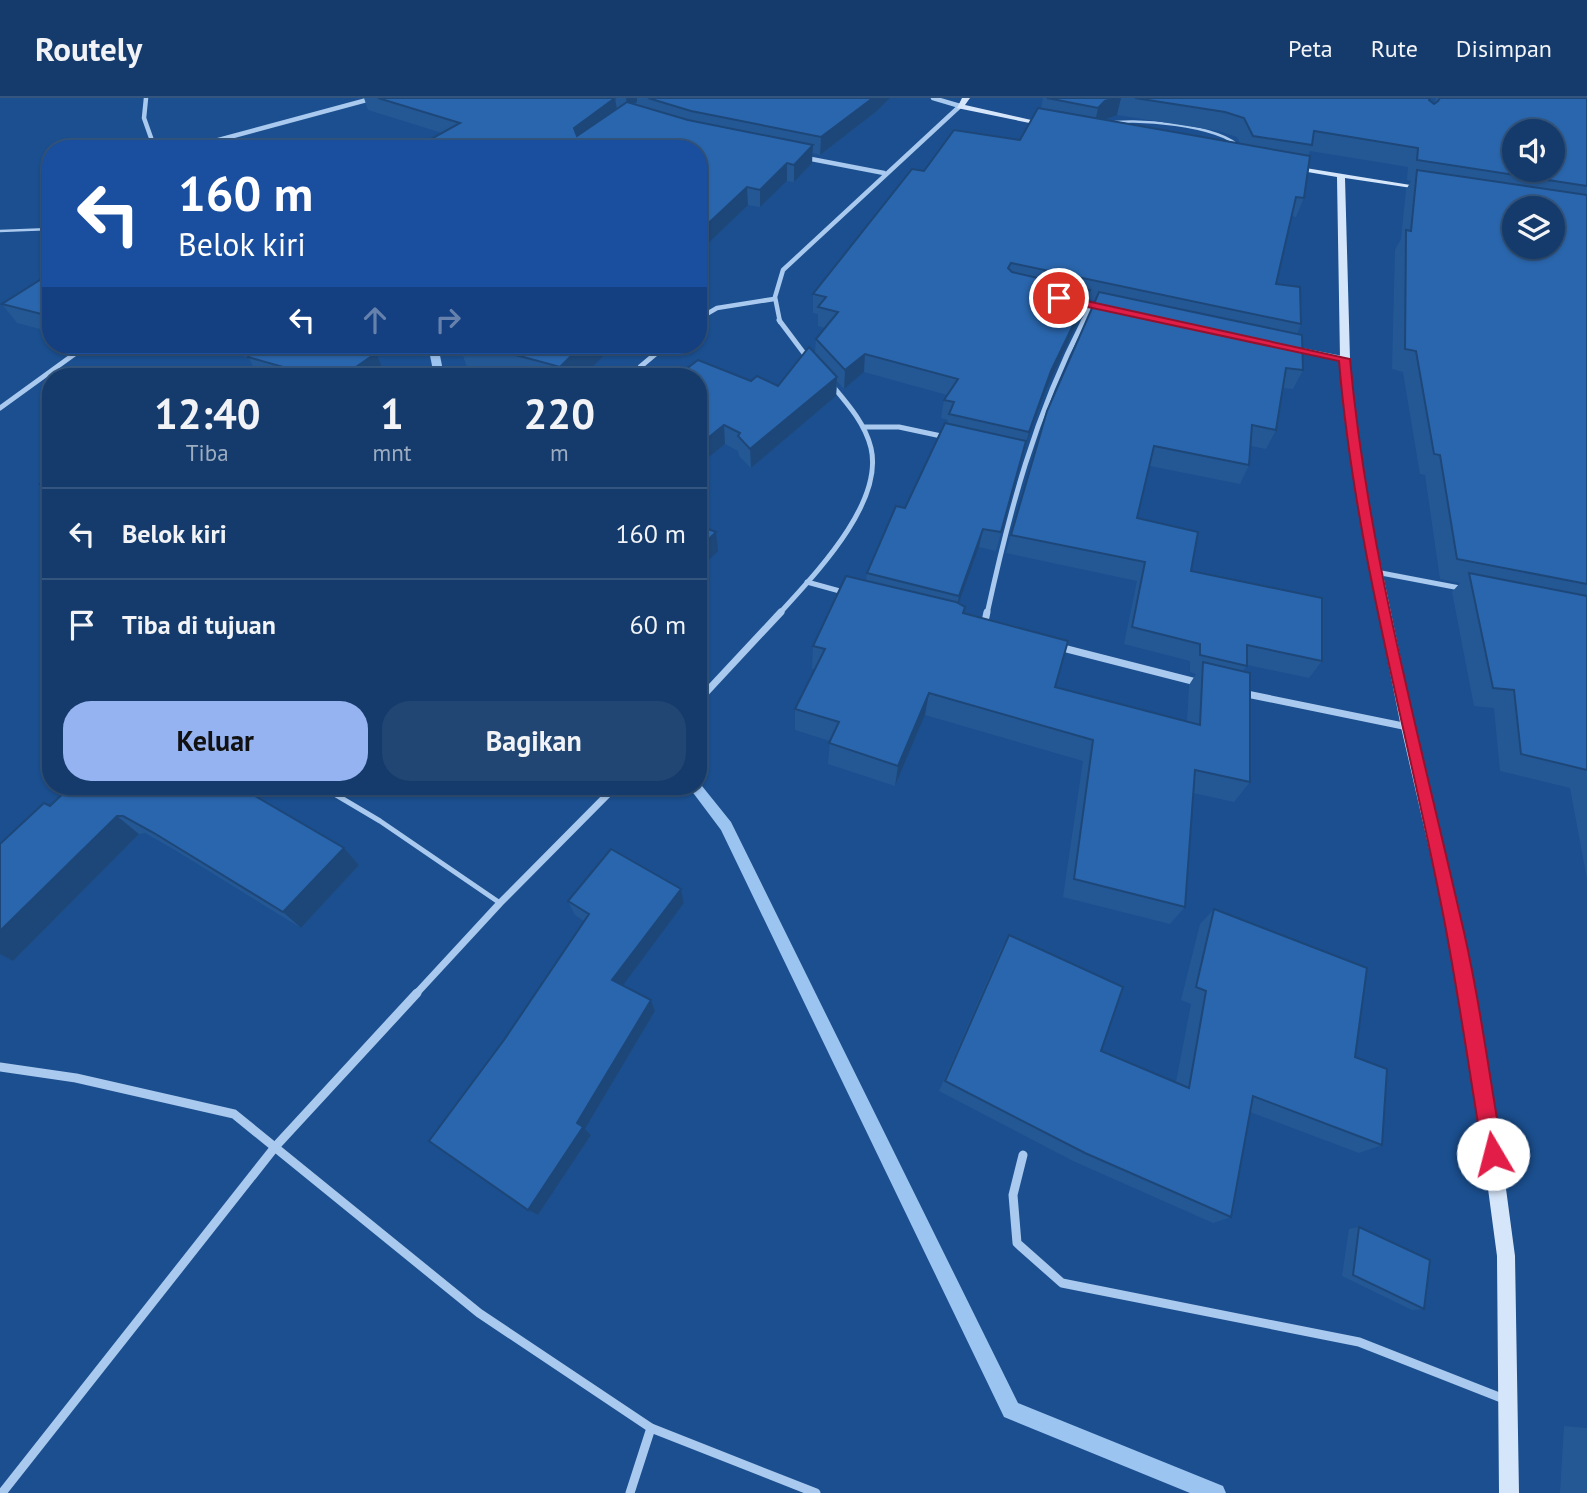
<!DOCTYPE html>
<html lang="id">
<head>
<meta charset="utf-8">
<style>
	:root { --surface:#143b6b; --page:#214673; --text:#f1f3f6; --muted:#9dadc1; --line:#33557e; --accent:#95b2f1 }
	body { margin:0; font-family:"PT Sans",sans-serif; background:var(--page); color:var(--text); height:100vh; display:flex; flex-direction:column; font-size:26px; white-space:nowrap }
	* { box-sizing:border-box; margin:0 }
	p { font-size:23px; color:var(--muted) }
	.icon { flex:none; width:38px; height:38px; fill:none; stroke:currentColor; stroke-width:2; stroke-linecap:round; stroke-linejoin:round }
	.map { position:relative; flex:1; overflow:hidden }
	.drawer { position:absolute; left:42px; top:270px; width:665px; height:427px; display:flex; flex-direction:column; background:var(--surface); border-radius:28px; box-shadow:0 2px 5px #0004,0 0 0 2px var(--line) }
	.drawer>* { flex:none }
	.hud { position:absolute; left:42px; top:42px; width:665px; height:214px; border-radius:28px; box-shadow:0 2px 5px #0004,0 0 0 2px var(--line); background:#1a4fa0; color:#fff; overflow:hidden }
	.buttons { position:absolute; left:1502px; top:21px; display:grid; gap:14px }
	.buttons a { display:grid; place-items:center; width:63px; height:63px; border-radius:50%; background:var(--surface); box-shadow:0 2px 5px #0004,0 0 0 2px var(--line); font-size:35px }
	.pin { position:absolute; display:grid; place-items:center; width:60px; height:60px; color:#fff; margin:-30px; border:4px solid #fff; border-radius:50%; box-shadow:0 2px 7px #0007 }
	.me { position:absolute; width:77px; margin:-38px; rotate:352deg; stroke-linejoin:round; filter:drop-shadow(0 0 5px #0008) }
	.turn { display:flex; align-items:center; gap:24px; height:147px; padding:0 21px; font-size:32px }
	.turn .icon { width:91px; height:91px; stroke-width:2.5 }
	.turn b { display:block; font-size:49px; line-height:60px }
	.lanes { display:flex; align-items:center; height:66px; padding:0 21px; background:#0003; justify-content:center; gap:35px; direction:ltr }
	.lanes .off { opacity:.35 }
	.eta { display:flex; justify-content:space-evenly; align-items:center; height:119px; text-align:center }
	.eta b { font-size:42px; font-weight:700; line-height:49px }
	.cta { display:flex; gap:14px; margin-top:auto; padding:14px 21px }
	.cta a { flex:1; height:80px; border-radius:28px; background:var(--accent); color:#111; font-size:28px; font-weight:700; line-height:80px; text-align:center }
	.cta a+a { background:var(--page); color:var(--text) }
	ul { padding:0; list-style:none }
	li { display:flex; align-items:center; gap:21px; height:91px; padding:0 21px; border-top:2px solid var(--line) }
	li div { flex:1 }
	li b { display:block; font-size:26px }
	li em { font-style:normal }
	header { display:flex; align-items:center; gap:42px; box-sizing:border-box; height:98px; padding:0 35px; background:var(--surface); border-bottom:2px solid var(--line) }
	header strong { font-size:33px }
	nav { display:flex; gap:38px; margin-inline-start:auto; font-size:24px }
	.map>svg:first-child { display:block }
	.lines { fill:none; stroke-linecap:round; stroke-linejoin:round }
	.stream { fill:#9cc4f0; fill-rule:evenodd }
	.lane-far1 { stroke:#a9c9ee; stroke-width:2.5 }
	.lane { stroke:#a9c9ee; stroke-width:5 }
	.street-far3 { stroke:#a9c9ee; stroke-width:4.5 }
	.street-far2 { stroke:#a9c9ee; stroke-width:5 }
	.street-far1 { stroke:#a9c9ee; stroke-width:7 }
	.street { stroke:#a9c9ee; stroke-width:9 }
	.secondary { fill:#d6e6fa; fill-rule:evenodd }
	.wall { fill:#245895; fill-rule:evenodd }
	.shaded-wall { fill:#1d4779 }
	.building { fill:#2a66ad; stroke:#1d4779; stroke-width:2; fill-rule:evenodd }
	.route { fill:#e11d48; stroke:#92132f; stroke-width:2 }
</style>
</head>
<body>
<header>
<strong>Routely</strong>
<nav><a>Peta</a><a>Rute</a><a>Disimpan</a></nav>
</header>
<div class="map">
<svg width="1587" height="1395" viewBox="0 0 1587 1395">
	<rect width="100%" height="100%" fill="#1b4f8f"/>
	<g class="lines">
		<g class="stream">
			<path d="M428,247h10l6,31h-10z"/>
			<path d="M698,683l33,41 287,581 205,83 3,7h-36l-186,-76 -283,-587 -33,-44h10z"/>
		</g>
		<g class="lane-far1">
			<path d="M1103,26c28,-7 119,1 137,24"/>
			<path d="M0,133l51,-2"/>
		</g>
		<path class="lane" d="M321,688l59,35 120,82"/>
		<g class="street-far3">
			<path d="M146,0l-2,20 11,31"/>
			<path d="M933,0l27,8"/>
			<path d="M185,51l189,-51"/>
			<path d="M806,60l78,15"/>
			<path d="M698,221l19,-11 57,-9"/>
			<path d="M780,224l-5,-25 8,-27 177,-164"/>
			<path d="M1083,224l8,-16"/>
		</g>
		<g class="street-far2">
			<path d="M779,222l30,40"/>
			<path d="M1294,251l51,10"/>
			<path d="M640,269l26,-22"/>
			<path d="M0,310l87,-63"/>
			<path d="M864,329h35l47,10"/>
			<path d="M1376,474l89,17"/>
			<path d="M807,484l40,11"/>
			<path d="M779,516c35,-39 105,-110 92,-166 -6,-25 -24,-45 -40,-64"/>
			<path d="M987,516c23,-105 47,-197 97,-294"/>
		</g>
		<g class="street-far1">
			<path d="M984,528l3,-14"/>
			<path d="M1059,549l141,36"/>
			<path d="M1242,595l166,34"/>
			<path d="M698,603l83,-89"/>
			<path d="M415,897l85,-92 116,-117"/>
		</g>
		<g class="street">
			<path d="M0,969l76,11 158,36 245,199 172,115 165,65"/>
			<path d="M1023,1057l-10,40 4,48 45,40 297,59 145,57"/>
			<path d="M2,1395l273,-346 142,-154"/>
			<path d="M630,1395l21,-65"/>
		</g>
		<g class="secondary">
			<path d="M962,0h8l-5,7 88,20 -4,2 -92,-19z"/>
			<path d="M1287,67l142,23 -4,2 -80,-12 5,181 5,61 18,107 42,200 46,191 37,211 17,127 4,237h-20l-2,-237 -17,-127 -35,-211 -44,-191 -40,-200 -16,-107 -5,-61 -3,-182 -47,-8h-3z"/>
		</g>
	</g>
	<g class="wall">
		<path d="M364,0h526l-13,13 -57,44 -8,-2v10l-18,19 -7,-1 -27,26 -12,-2 -50,-56h-264l-3,-10 11,-6 -74,-23z"/>
		<path d="M1043,0h387l-1,2 5,4 2,-6h151v781l-17,-91 -70,-17 -6,-63 -20,-2 -22,-114 8,-9 -20,-4 -15,-104 -5,-1 -17,-102 -11,-3 3,-119 6,-11 5,-49 5,-9 -4,-1 1,-13 -98,-16 -2,5 -4,42 -8,19 -4,-1 -16,68 25,40 -4,10 6,36 -10,19 -10,-1 -7,42 -10,19 -15,-3 -2,19 -9,19 -90,-18 -13,52 54,53 131,90 -13,17 -62,-13 -4,6 7,111 -16,20 -41,-9 -8,114 -15,17 -107,-27 20,-136 -158,-46 -30,71 -67,-22 2,-23 -35,-11v-21l20,-40h-3l1,-23 53,-65 1,-8 38,-65 42,-84 1,-4 -7,-2 3,-18 3,-5 -83,-23 -20,17 -7,-8 -1,15 -85,72 -12,-12 -1,-5 -13,-7 -27,22 53,-85 27,5 37,-32 1,-15 9,-11 -7,-2v-12l-5,-1v-19l111,-123 96,-31 21,-32zM1117,17l102,16 18,6 3,6 -136,-24zM1087,201l9,2 -85,234 -5,18 131,28 -13,63 66,17v11l6,2 -7,11 -2,37 -132,-35 -91,-74 -5,-10 20,-56 17,4 28,-101 22,-60 38,-81z"/>
		<path d="M51,175v59l-34,-9 -15,-19z"/>
		<path d="M204,247h151l29,27 -5,4h-121l-9,-18z"/>
		<path d="M459,247h155l-30,31h-83l-34,-9z"/>
		<path d="M51,377v21l-11,-12z"/>
		<path d="M242,688l7,7 95,55 15,17 -58,63 -126,-78 -30,-17 -6,1 -126,127 -13,-7v-110l50,-38z"/>
		<path d="M681,791l3,14 -62,82 29,15 4,11 -70,118 6,6 -53,80 -10,-5 -24,-170 80,-119 -9,-6 -7,-14z"/>
		<path d="M1214,811l141,148 27,88 -23,8 -109,-41 -19,105 -18,6 -140,-62 -134,-70 62,-142 8,-14 92,116 75,31 15,-78 -10,-4 19,-76z"/>
		<path d="M1359,1129l65,82 -12,1 -70,-34 7,-47z"/>
		<path d="M1564,1328l23,2v65h-27z"/>
	</g>
	<g class="shaded-wall">
		<path d="M615,0l3,17 -40,31 -4,-18z"/>
		<path d="M626,0h11v4l-10,6z"/>
		<path d="M873,0h17l-13,13 -57,44 1,-18z"/>
		<path d="M1115,0h6l-4,17 -17,6 -6,6 4,-19 7,-7z"/>
		<path d="M813,47l-1,18 -18,19v-17z"/>
		<path d="M787,65v18l-27,26v-17z"/>
		<path d="M747,89l1,18 -50,48v-20z"/>
		<path d="M1090,192l-6,19 -38,81 -22,60 5,-18 22,-61z"/>
		<path d="M582,247h32l-30,31h-22l-2,-9z"/>
		<path d="M376,255l8,19 -5,4h-36z"/>
		<path d="M865,256l-1,18 -20,17 1,-19z"/>
		<path d="M837,279l-1,19 -85,72 -1,-19z"/>
		<path d="M724,327l1,19 -27,22v-20z"/>
		<path d="M983,431l-4,18 -24,67 4,-18z"/>
		<path d="M716,434l2,19 -20,20v-21z"/>
		<path d="M929,595l-4,22 -30,71 3,-20z"/>
		<path d="M117,718l22,18 -126,127 -13,-7v-23z"/>
		<path d="M344,750l15,17 -58,63 -18,-16z"/>
		<path d="M681,791l3,14 -66,89 -6,-12z"/>
		<path d="M651,902l4,11 -70,118 6,6 -53,80 -10,-5 49,-87z"/>
	</g>
	<g class="building">
		<path d="M378,0h237l-41,30 3,8 50,-34 61,18 125,25 -19,20 -7,-2 -27,27 -13,-3 -49,46v-84h-235l-32,-10 29,-16z"/>
		<path d="M648,0h225l-52,39 -130,-26z"/>
		<path d="M1047,0h68l-10,3 -7,7z"/>
		<path d="M1135,0h295l-1,2 5,4 4,-3 2,-3h147v88l-170,-26 1,-12 -104,-17 -2,14 -59,-9 -9,-18 -19,-6zM1514,33h38v39h-38z"/>
		<path d="M1038,10l272,48 -6,42 -8,-1 -20,87 24,3 1,37 -290,-61 -3,5 4,4 78,18 -39,81 -22,61 -80,-18 5,-12 -10,-2 14,-21 -93,-25 -20,16 -29,-31 22,-27 -20,-5 8,-10 -13,-3 99,-125 12,2 30,-41 66,10z"/>
		<path d="M1417,72l170,25v389l-130,-25 -17,-104 -6,-1 -18,-103 -11,-2 1,-119 5,1zM1514,110h38v39h-38z"/>
		<path d="M51,175v42l-2,1 -47,-12z"/>
		<path d="M1099,194l203,43 1,35 -17,-2 -10,62 -24,-5 -3,40 -95,-19 -17,72 61,14 -7,39 131,27v63l-75,-16v21l-47,-11v-11l-68,-17 13,-65 -134,-27 36,-124z"/>
		<path d="M258,247h97l21,8 -33,23h-28l-67,-19 14,-11z"/>
		<path d="M479,247h103l-22,22z"/>
		<path d="M809,249l28,30 -87,72 -12,-13 2,-3 -16,-8 -26,21v-70h-21l21,-16 53,21 6,-5 21,10z"/>
		<path d="M625,270l18,8h-29z"/>
		<path d="M945,325l81,18 -25,91 -18,-3 -24,67 -92,-23 29,-67 9,2z"/>
		<path d="M51,377v12l-11,-3z"/>
		<path d="M698,427l18,7 -18,18z"/>
		<path d="M1469,475l118,23v174l-66,-16 -7,-64 -21,-2z"/>
		<path d="M846,478l110,26 9,5 -2,6 105,28 -13,46 145,38 3,-63 47,11v109l-55,-12 -10,137 -111,-28 19,-139 -164,-47 -31,73 -69,-23 10,-21 -44,-13 30,-60 -12,-3z"/>
		<path d="M71,688h167l106,62 -61,64 -129,-79 -31,-17h-6l-117,115v-87l44,-41 6,3z"/>
		<path d="M611,751l70,40 -69,91 39,20 -74,123 6,4 -55,83 -99,-69 75,-101 85,-126 -21,-13z"/>
		<path d="M1214,811l153,59 -12,89 32,12 -5,76 -129,-49 -22,121 -146,-64 -140,-72 64,-146 114,52 -22,64 88,37 17,-97 -10,-4z"/>
		<path d="M1359,1129l71,33 -6,49 -71,-34z"/>
	</g>
	<path class="route" d="M1059,197l291,64c17,188 68,372 110,556 19,78 29,160 43,239l-3,8 -7,2 -7,-2 -3,-8c-13,-78 -24,-157 -39,-235 -36,-186 -89,-368 -105,-558l-284,-61v-4z"/>
</svg>
<div class="buttons">
<a><svg class="icon" aria-label="sound" viewBox="0 0 24 24"><path d="M4 9h4l5-4v14l-5-4H4zM17 9q2 3 0 6"/></svg></a>
<a><svg class="icon" aria-label="layers" viewBox="0 0 24 24"><path d="M12 4l9 5-9 5-9-5zM3 14l9 5 9-5"/></svg></a>
</div>
<div class="pin" style="left:1059px;top:200px;background:#d93025"><svg class="icon" aria-label="arrive" viewBox="0 0 24 24"><path d="M6 21V4h12l-3 4 3 4H6"/></svg></div>
<svg class="me" style="left:1493px;top:1056px" viewBox="-20 -20 40 40"><circle r="19" fill="#fff"/><path d="M0-13L10 11 0 6-10 11z" fill="#e11d48"/></svg>
<div class="hud">
<div class="turn"><svg class="icon" aria-label="left" viewBox="0 0 24 24"><path d="M17 20v-9H6M10 6l-5 5 5 5"/></svg><div><b>160 m</b>Belok kiri</div></div>
<div class="lanes"><svg class="icon" aria-label="left" viewBox="0 0 24 24"><path d="M17 20v-9H6M10 6l-5 5 5 5"/></svg><svg class="icon off" aria-label="ahead" viewBox="0 0 24 24"><path d="M12 20V5M6 11l6-6 6 6"/></svg><svg class="icon off" aria-label="right" viewBox="0 0 24 24"><path d="M7 20v-9h11M14 6l5 5-5 5"/></svg></div>
</div>
<section class="drawer">
<div class="eta">
<div><b>12:40</b><p>Tiba</p></div>
<div><b>1</b><p>mnt</p></div>
<div><b>220</b><p>m</p></div>
</div>
<ul>
<li><svg class="icon" aria-label="left" viewBox="0 0 24 24"><path d="M17 20v-9H6M10 6l-5 5 5 5"/></svg><div><b>Belok kiri</b></div><em>160 m</em></li>
<li><svg class="icon" aria-label="arrive" viewBox="0 0 24 24"><path d="M6 21V4h12l-3 4 3 4H6"/></svg><div><b>Tiba di tujuan</b></div><em>60 m</em></li>
</ul>
<div class="cta"><a>Keluar</a><a>Bagikan</a></div>
</section>
</div>
</body>
</html>
